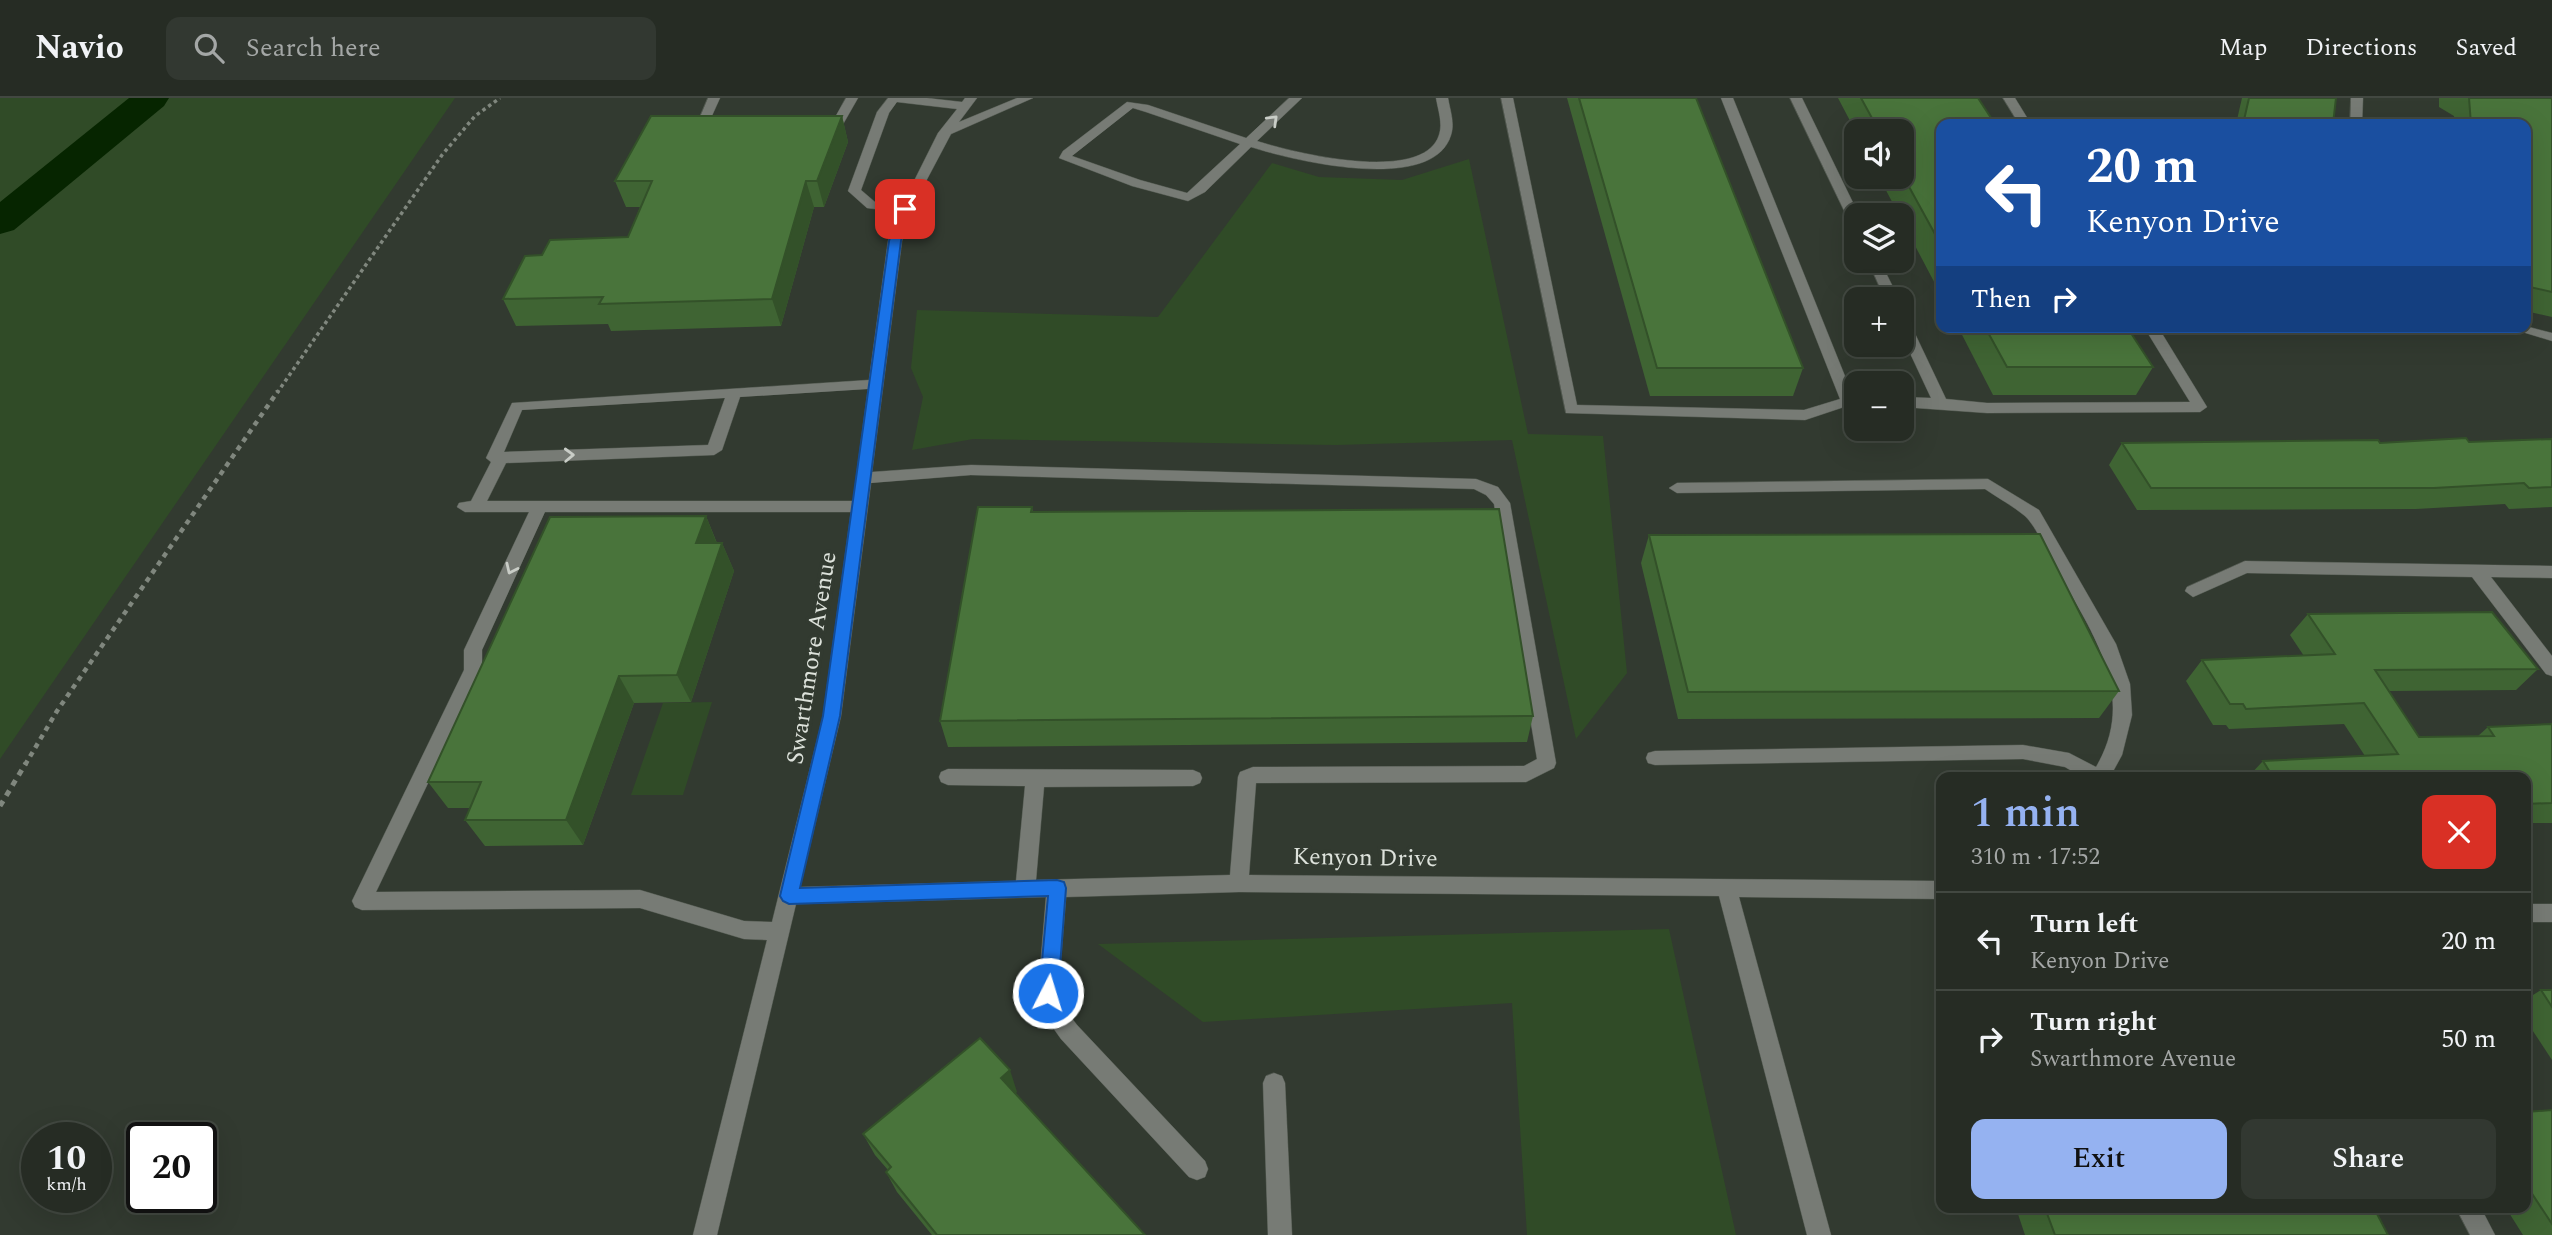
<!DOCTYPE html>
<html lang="en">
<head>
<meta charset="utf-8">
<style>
	:root { --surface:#262c24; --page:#323831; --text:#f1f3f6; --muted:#a4a7a6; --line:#424841; --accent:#95b2f1 }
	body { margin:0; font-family:Spectral,serif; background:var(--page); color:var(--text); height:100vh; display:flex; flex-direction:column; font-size:26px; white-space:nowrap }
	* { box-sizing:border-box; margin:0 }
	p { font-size:23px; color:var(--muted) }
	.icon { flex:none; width:38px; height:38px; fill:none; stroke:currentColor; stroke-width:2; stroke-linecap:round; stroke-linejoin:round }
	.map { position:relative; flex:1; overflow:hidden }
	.panel { position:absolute; left:1936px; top:674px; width:595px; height:441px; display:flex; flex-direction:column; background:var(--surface); border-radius:14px; box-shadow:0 7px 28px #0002,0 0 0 2px var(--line) }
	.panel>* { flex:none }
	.hud { position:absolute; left:1936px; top:21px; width:595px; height:214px; border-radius:14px; box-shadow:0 7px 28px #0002,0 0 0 2px var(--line); background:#1a4fa0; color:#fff; overflow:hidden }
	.controls { position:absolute; left:1844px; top:21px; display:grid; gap:14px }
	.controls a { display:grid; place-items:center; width:70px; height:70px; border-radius:14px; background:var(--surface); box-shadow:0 7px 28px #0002,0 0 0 2px var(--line); font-size:35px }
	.speed { position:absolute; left:21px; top:1024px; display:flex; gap:14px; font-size:35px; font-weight:700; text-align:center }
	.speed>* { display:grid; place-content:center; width:91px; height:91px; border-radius:50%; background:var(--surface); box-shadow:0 7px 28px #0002,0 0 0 2px var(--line); line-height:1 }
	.speed small { font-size:18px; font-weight:400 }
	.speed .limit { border:4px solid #111; border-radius:10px; background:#fff; color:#111 }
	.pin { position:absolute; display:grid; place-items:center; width:60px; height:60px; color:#fff; margin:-30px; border-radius:14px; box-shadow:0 4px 10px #0006 }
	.me { position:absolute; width:77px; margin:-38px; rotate:5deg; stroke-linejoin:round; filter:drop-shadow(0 0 5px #0008) }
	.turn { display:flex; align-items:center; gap:24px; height:147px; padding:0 35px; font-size:32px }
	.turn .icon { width:91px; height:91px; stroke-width:2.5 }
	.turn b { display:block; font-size:49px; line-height:60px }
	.then { display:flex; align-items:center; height:66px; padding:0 35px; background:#0003; gap:14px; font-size:26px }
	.round { display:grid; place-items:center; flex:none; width:74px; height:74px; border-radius:14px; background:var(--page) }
	.headline { display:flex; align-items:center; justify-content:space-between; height:119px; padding:0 35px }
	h1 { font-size:42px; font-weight:600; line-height:52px; color:var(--accent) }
	.primary-button { display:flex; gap:14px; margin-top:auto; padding:14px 35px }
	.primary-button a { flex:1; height:80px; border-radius:14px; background:var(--accent); color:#111; font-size:28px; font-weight:600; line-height:80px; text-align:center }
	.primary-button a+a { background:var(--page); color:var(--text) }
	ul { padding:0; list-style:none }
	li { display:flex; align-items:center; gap:21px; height:98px; padding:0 35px; border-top:2px solid var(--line) }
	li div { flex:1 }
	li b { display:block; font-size:26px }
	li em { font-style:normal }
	header { display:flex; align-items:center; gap:42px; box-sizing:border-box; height:98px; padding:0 35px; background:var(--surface); border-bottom:2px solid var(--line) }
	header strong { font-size:33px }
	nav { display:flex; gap:38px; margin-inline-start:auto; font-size:24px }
	.search { width:490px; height:63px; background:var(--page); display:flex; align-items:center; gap:18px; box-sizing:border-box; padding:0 24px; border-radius:14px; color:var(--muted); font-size:26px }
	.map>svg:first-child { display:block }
	.green { fill:#304b27 }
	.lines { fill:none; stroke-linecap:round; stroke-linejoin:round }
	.river { fill:#062500; fill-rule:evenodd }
	.minor-casing { stroke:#51584f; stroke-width:1 }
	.path-far2 { stroke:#80877e; stroke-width:3.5; stroke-dasharray:3.5 3.5; stroke-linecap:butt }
	.path-far1 { stroke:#80877e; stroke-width:4.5; stroke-dasharray:5 5; stroke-linecap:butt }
	.path { stroke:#80877e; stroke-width:5; stroke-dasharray:6 6; stroke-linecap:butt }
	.minor { fill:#777b75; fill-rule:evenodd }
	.wall { fill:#3f6433 }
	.shaded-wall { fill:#335129 }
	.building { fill:#49743b; stroke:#335129; stroke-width:2 }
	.oneway { stroke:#c9cdc7 }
	.route { fill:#1a73e8; stroke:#114b97; stroke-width:2 }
	.labels { text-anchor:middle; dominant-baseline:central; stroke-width:7; stroke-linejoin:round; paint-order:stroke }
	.street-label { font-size:24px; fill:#dde2db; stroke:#323a30 }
</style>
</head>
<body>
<header>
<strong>Navio</strong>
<div class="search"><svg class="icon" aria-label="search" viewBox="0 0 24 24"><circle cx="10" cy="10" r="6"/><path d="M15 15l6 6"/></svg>Search here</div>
<nav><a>Map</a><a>Directions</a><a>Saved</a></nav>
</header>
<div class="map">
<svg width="2552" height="1137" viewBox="0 0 2552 1137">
	<rect width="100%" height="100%" fill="#323a30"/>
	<g class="green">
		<path d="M0,0h455l-455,661z"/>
		<path d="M1469,61l59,275 75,2 24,237 -51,66 -64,-299 -176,5 -363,-6 -61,11 11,-53 -12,-29 6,-58 241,7 114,-154 47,14 83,3z"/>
		<path d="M712,604l-29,93h-52l32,-92z"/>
		<path d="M1669,831l67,306h-209l-15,-232 -309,19 -105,-78z"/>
	</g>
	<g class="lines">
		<path class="river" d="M129,0h40l-5,8 -150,124 -14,4v-32z"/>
		<defs>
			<g id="minor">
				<path d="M708,0h12l-10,22 10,1v6l-17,1 -6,-4z"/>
				<path d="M846,0h12l-16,28h-21v-6l13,-1z"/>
				<path d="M888,0h39l35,4 3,-4h12l-18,24 58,-24h16l-82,36 -36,68 -13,39 -30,231 99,-7 505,14 22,8 12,16 46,260 -2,5 -28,14 -270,1 -7,92 692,6v18l-202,-2 92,338h-24l-88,-339 -480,-4 -173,5 -8,96 3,11 16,21 128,136 3,8 -3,8 -8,3 -8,-3 -128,-138 -17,-24 -6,-22 8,-96 -250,7 -79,331h-24l74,-295 -23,-1 -104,-31 -278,2 -7,-3 -3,-6 112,-231v-20l65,-138h-64l-8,-5 2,-4 12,-2 20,-39 -5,-4 26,-55 357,-23 19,-139 11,-29 -32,-4 -19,-17 29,-79zM897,4l60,7 -19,24 -36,72 -27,-3 -14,-12 28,-77zM868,291l-15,112h-366l19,-38 208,-8 8,-5 18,-53zM725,300l-17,47 -204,7 18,-42zM971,377l503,14 12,6 8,9 43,255 -13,7 -271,1 -13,5 -2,5 -8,98 -194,5 8,-93 149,-1 7,-3 2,-5 -2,-5 -7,-3 -245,-1 -7,3 -2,5 2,5 7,3 77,1 -9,95 -216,6 41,-171 30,-233zM545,414h306l-28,204 -51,206 -28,-1 -104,-31 -264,2 106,-222v-20z"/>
				<path d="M1289,0h13l-45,43c34,11 166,44 182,-6 4,-12 -1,-25 -3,-37h12c2,12 7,25 3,37 -18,60 -160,25 -200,12l-46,45 -17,9 -56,-15 -73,-28 4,-7 64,-49 21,3 98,33zM1133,10l13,4 94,32 -53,49 -47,-13 -68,-24z"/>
				<path d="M1501,0h12l64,307 227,5 36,-11 -119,-301h12l122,303 -2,3 -48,16 -239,-7z"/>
				<path d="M1790,0h12l57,117 -2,14 -6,-4z"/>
				<path d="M2003,0h12l16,26h-12z"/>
				<path d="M2351,0h12l-1,26h-12z"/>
				<path d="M1868,163h12l19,38h-14z"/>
				<path d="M1902,219l7,4 37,78 41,4 203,-1 -46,-75h14l49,80 -7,5 -213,1 -85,-6v-10l29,1 -29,-62z"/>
				<path d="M2525,228l27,7v8l-46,-14z"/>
				<path d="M1988,381l51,31 77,134 14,40 2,31 -10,40 -12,22h-28l-17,-10 -42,-8 -368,6 -7,-2 -2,-5 2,-5 7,-2 368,-6 46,8 27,14c42,-71 -3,-133 -38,-195 -9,-15 -21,-45 -33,-56 -12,-10 -27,-18 -40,-27l-308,4 -8,-5 8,-5z"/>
				<path d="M2245,463l307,5v12l-61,-1 61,79v20l-6,-2 -74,-97 -225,-4 -54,24 -8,-6 2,-4z"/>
				<rect x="2525" y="806" width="27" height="18"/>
				<path d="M1274,975l8,3 3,7 7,152h-24l-5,-152 3,-7z"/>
				<path d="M2456,1110h25l14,27h-25z"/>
			</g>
		</defs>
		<use href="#minor" class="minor-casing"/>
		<path class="path-far2" d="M277,295l165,-238 33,-39 25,-18"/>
		<path class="path-far1" d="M25,667l32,-54 221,-320"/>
		<path class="path" d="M0,708l26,-43"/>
		<use href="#minor" class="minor"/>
	</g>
	<g class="wall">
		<path d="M1567,0h129l107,270 -10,28h-143z"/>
		<path d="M1838,0h140l-37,26v171l-39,-74v-6h-3l-20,-38h23v-46h-45v3z"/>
		<path d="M2242,0h94l-3,26h-97z"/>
		<path d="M2439,0h113v219l-27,-6v-187h-70l-1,-8 -15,-9z"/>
		<path d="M842,18l6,26 -24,65h-10l-33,119 -170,5 -3,-7 -92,2 -13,-27 39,-44 86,-18 12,-30h-14l-11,-26z"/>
		<path d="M1958,229h169l26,40 -17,28h-143z"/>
		<path d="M2552,341v68l-43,2 -4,-5 -89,5 -279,1 -28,-45 13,-22h258l89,-1z"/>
		<path d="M1032,409l1,5 500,204 -6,26 -579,5 -8,-26z"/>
		<path d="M706,418l11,27h5l12,28 -43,131 -57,1 -51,142 -98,1 -20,-26 5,-12h-22l-20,-26z"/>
		<path d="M1649,437l470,156 -20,27 -421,1 -37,-156z"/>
		<path d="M2308,516l230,55 -22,21 -127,1 30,46 59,-1 10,-9 64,-3v99h-27v-46h-277l15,-16 102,-5 -21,-32 -115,5 -3,-4h-13l-27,-44 16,-21 102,-4 -14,-21z"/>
		<path d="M2541,892h11v70l-27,-41v-19z"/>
		<path d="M1017,994l-2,1 130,142h-213l-35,-43 -11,-20 2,-2 -13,-15 -12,-21z"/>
		<path d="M2552,1012v125h-29l-17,-27h19v-96z"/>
		<path d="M2016,1110h358l14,27h-363z"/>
	</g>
	<g class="shaded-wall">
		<path d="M842,18l6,26 -24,65 -7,-26z"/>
		<path d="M806,83l8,26 -33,119 -9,-27z"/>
		<path d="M706,418l11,28 -21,-1z"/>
		<path d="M722,445l12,28 -43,131 -14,-27z"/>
		<path d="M619,578l15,27 -51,142 -17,-25z"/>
		<path d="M1010,972l7,22 -9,7 -7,-21z"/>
	</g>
	<g class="building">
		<path d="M1579,0h117l107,270h-146z"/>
		<path d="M1861,0h117l17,26h-54v121l-39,-71v-43h-23z"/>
		<path d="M2249,0h87l-3,26h-73l-16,-4z"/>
		<path d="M2469,0h83v194l-27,-6v-162h-54z"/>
		<path d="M651,18h191l-25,65h-11l-34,118 -173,5 4,-7 -100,2 22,-43 17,-1 8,-15 78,-3 24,-56h-37z"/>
		<path d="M1985,229h142l26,40h-146z"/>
		<path d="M2466,340l3,4 83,-3v48l-23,1 -5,-5 -90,5h-283l-29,-45 256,-3 2,3z"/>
		<path d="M978,409h54l-1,5 468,-3 34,207 -593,5z"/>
		<path d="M706,418l-10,27h26l-45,132 -58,1 -53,144h-101l16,-38h-53l122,-265z"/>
		<path d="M2040,436l79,157 -431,1 -39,-157z"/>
		<path d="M2492,514l46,57 -163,1 44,67 75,-1 -6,-9 64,-3v79l-27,1v-27h-252l-10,-16 135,-7 -34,-51 -118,6 -3,-5h-13l-28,-44 133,-6 -27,-40z"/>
		<path d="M2541,892h11v17z"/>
		<path d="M980,940l30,32 -9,8 144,157h-208l-51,-63 5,-5 -28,-33z"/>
		<path d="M2552,1012v114l-27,-41v-71z"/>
		<path d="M2045,1110h329l14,27h-333z"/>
	</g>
	<defs><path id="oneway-chevron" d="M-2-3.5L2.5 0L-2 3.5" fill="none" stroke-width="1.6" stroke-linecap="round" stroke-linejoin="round" transform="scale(1.75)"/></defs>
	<g class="oneway">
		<use href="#oneway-chevron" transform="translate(1273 22) rotate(-44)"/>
		<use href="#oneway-chevron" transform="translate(569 357) rotate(-2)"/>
		<use href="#oneway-chevron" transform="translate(511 471) rotate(115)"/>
	</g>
	<path class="route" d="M905,108l5,3 -9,32 -61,475 -40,172 257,-8 7,2 2,6 -8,105 -3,6 -7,3 -6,-3 -3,-6 9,-97 -259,8 -6,-3 -3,-5 43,-180 66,-475 10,-32z"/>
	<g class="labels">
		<g class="street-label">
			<text transform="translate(812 560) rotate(-81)">Swarthmore Avenue</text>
			<text transform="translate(1365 760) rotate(1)">Kenyon Drive</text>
		</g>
	</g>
</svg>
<div class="controls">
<a><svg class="icon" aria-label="sound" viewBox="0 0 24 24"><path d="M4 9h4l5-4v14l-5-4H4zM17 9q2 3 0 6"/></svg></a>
<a><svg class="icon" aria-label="layers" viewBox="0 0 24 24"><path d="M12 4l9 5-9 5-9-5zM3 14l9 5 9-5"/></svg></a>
<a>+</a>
<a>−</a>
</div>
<div class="speed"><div>10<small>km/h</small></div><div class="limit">20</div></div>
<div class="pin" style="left:905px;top:111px;background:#d93025"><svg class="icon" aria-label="arrive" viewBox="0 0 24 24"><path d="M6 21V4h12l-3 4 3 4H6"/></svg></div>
<svg class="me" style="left:1048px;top:895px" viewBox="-20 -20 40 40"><circle r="17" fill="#1a73e8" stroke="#fff" stroke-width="3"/><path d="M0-11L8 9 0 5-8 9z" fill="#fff"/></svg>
<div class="hud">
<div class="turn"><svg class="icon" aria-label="left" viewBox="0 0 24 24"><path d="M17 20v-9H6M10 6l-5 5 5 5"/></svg><div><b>20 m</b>Kenyon Drive</div></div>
<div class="then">Then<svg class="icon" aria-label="right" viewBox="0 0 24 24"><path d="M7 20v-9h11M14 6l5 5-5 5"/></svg></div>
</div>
<section class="panel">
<div class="headline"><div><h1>1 min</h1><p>310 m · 17:52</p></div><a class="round" style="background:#d93025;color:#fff"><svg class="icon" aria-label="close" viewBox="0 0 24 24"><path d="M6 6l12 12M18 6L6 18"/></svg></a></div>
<ul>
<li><svg class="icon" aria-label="left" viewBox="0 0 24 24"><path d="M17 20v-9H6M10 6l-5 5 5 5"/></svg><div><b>Turn left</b><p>Kenyon Drive</p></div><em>20 m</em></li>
<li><svg class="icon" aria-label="right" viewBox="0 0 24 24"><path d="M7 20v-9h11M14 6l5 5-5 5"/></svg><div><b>Turn right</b><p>Swarthmore Avenue</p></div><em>50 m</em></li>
</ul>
<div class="primary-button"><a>Exit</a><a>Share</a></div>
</section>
</div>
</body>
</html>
